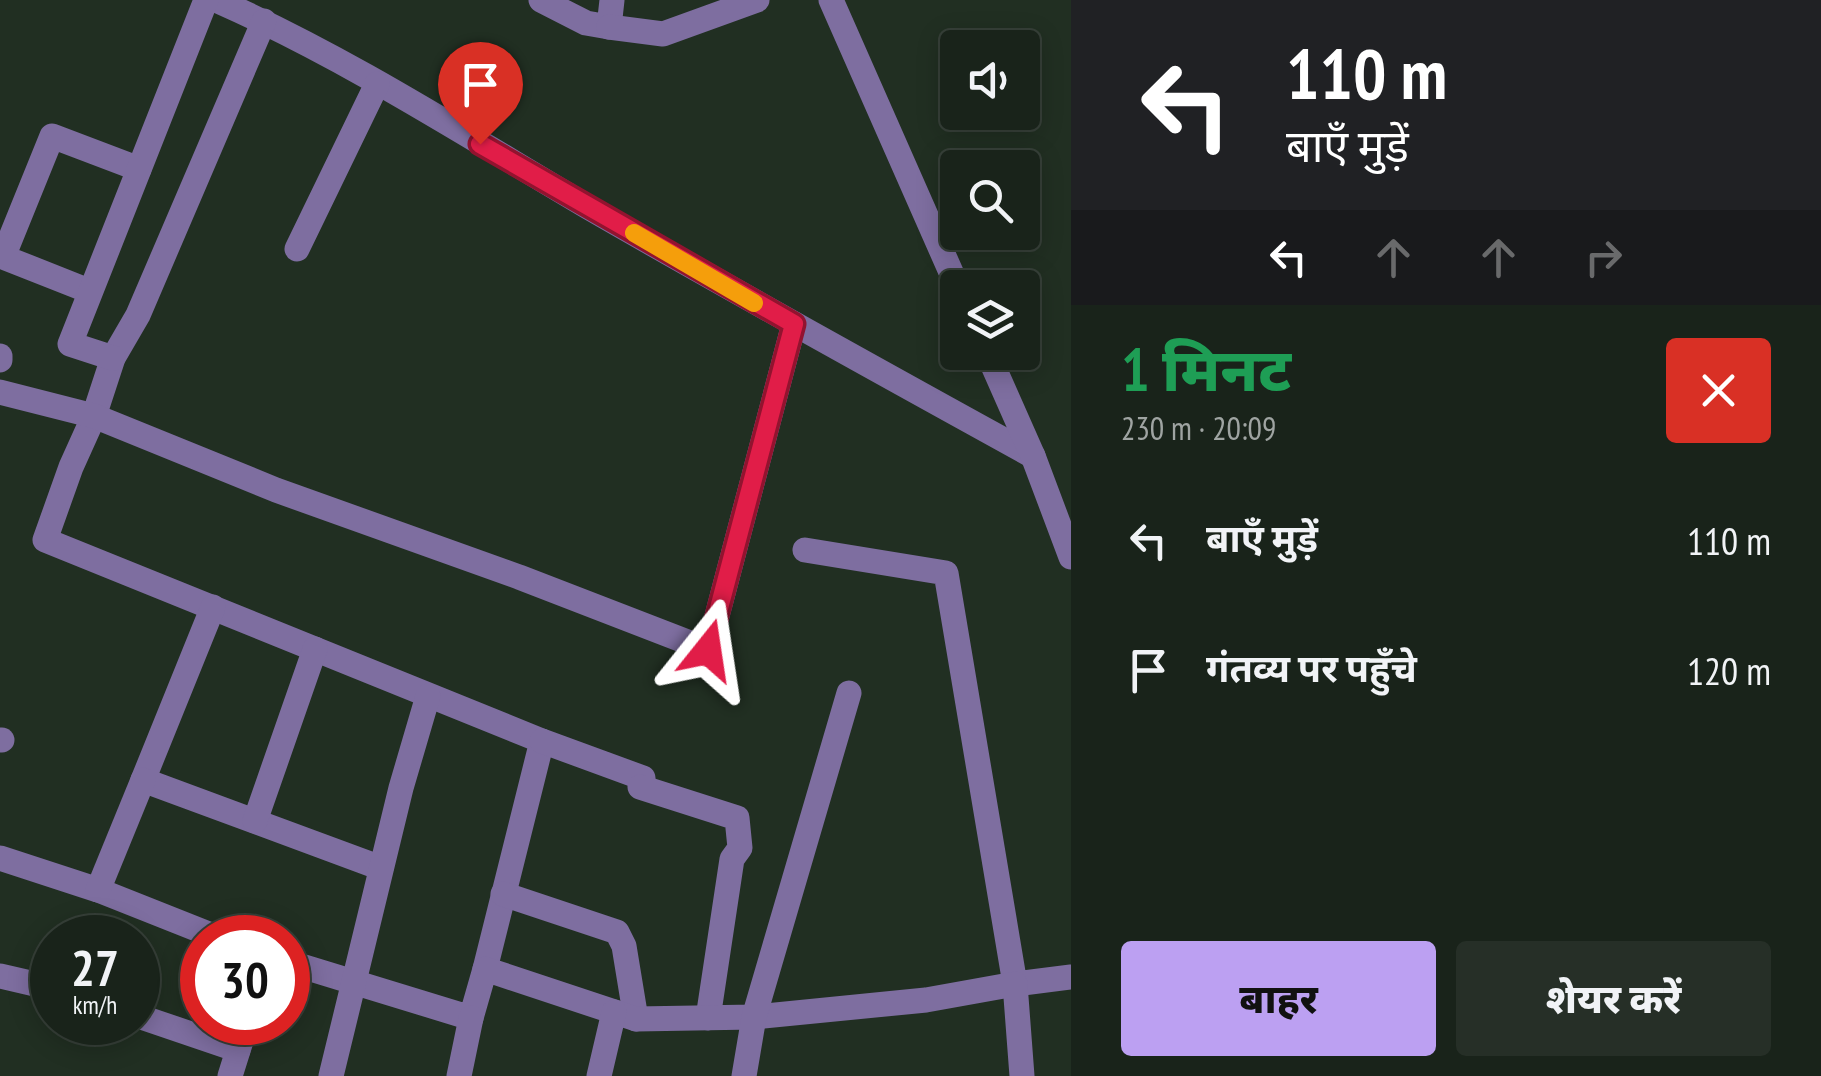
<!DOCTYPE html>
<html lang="hi">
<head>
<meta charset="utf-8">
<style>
	:root { --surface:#19231a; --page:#262f27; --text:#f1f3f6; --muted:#9fa4a2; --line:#374039; --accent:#bca0f2 }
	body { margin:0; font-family:"PT Sans Narrow","Noto Sans Devanagari",sans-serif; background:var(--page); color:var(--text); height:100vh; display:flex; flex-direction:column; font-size:38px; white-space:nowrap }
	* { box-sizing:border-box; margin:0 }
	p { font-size:32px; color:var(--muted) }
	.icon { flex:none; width:55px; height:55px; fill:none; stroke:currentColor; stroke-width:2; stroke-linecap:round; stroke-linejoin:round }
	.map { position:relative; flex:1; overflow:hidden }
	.side { display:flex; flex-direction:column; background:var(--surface); width:750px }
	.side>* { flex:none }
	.guide { background:#202124; color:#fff; overflow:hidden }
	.buttons { position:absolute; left:940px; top:30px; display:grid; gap:20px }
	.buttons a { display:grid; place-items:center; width:100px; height:100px; border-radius:10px; background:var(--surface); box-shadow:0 5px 25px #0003,0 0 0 2px var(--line); font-size:50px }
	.speed { position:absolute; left:30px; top:915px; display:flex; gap:20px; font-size:50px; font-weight:700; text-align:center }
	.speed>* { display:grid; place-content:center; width:130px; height:130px; border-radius:50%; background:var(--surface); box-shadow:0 5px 25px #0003,0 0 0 2px var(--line); line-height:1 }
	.speed small { font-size:25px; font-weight:400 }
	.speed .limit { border:15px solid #d22; background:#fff; color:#111 }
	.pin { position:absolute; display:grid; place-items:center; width:85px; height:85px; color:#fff; margin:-102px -42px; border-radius:50% 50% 50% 0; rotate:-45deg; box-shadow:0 0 10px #0007 }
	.pin .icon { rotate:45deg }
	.me { position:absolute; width:110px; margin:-55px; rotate:15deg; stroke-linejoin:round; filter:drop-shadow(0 0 8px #0008) }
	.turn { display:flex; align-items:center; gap:35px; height:210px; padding:0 50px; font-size:45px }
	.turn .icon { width:130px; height:130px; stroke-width:2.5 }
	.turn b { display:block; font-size:70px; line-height:85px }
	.lanes { display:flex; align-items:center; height:95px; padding:0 50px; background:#0003; justify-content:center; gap:50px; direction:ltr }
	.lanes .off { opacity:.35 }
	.round { display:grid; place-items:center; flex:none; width:105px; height:105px; border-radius:10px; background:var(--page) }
	.summary { display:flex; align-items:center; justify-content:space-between; height:170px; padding:0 50px }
	h1 { font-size:60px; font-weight:800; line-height:75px; color:#1e9e55 }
	.primary-button { display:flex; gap:20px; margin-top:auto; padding:20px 50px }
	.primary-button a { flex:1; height:115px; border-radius:10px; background:var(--accent); color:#111; font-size:40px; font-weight:800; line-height:115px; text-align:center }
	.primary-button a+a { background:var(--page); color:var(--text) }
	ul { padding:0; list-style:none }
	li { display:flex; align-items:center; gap:30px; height:130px; padding:0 50px }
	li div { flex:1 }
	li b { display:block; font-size:38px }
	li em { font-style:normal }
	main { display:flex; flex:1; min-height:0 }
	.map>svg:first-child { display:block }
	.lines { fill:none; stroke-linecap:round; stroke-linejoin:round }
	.minor { stroke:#7e6ea0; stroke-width:25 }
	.route-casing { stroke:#92132f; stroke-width:25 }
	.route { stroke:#e11d48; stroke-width:18 }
	.slow { stroke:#f59e0b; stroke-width:18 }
</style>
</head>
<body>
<main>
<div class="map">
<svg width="1071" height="1076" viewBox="0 0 1071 1076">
	<rect width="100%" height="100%" fill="#212f22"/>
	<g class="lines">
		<g class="minor">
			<path d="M216,0c129,57 250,135 372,207 147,85 296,167 445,249"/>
			<path d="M541,0l45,23 23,4 3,-27"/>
			<path d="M831,0l127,288"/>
			<path d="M264,21l-126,294 -25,43 -19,58 -23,51 -26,73 497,201 -57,228"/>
			<path d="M609,27l54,7 94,-34"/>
			<path d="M297,249l80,-165"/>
			<path d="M89,291l-86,-34 49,-121 87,33"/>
			<path d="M987,352l46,104 38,101"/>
			<path d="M0,356v4"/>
			<path d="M113,358l-43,-14 136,-344"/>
			<path d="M0,392l94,24 182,74 243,87 189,73 86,-326"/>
			<path d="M805,550l141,23 69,411 56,-7"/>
			<path d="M213,607l-70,173 238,88"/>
			<path d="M0,740h2"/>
			<path d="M542,741l101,37"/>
			<path d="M640,787l97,31 3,30 -8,11 -24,159"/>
			<path d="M255,821l60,-172"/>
			<path d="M0,858l98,32 121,48"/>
			<path d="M98,890l45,-110"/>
			<path d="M503,894l114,38 7,14 12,73"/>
			<path d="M288,962l183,56 14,-49 151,50 118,-2 172,-17 89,-16 7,92"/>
			<path d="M0,976l52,12"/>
			<path d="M138,1016l100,34"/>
			<path d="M230,1076l17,-54"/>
			<path d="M331,1076l70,-288 27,-92"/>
			<path d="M459,1076l12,-58"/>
			<path d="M599,1076l15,-64"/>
			<path d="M744,1076l10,-59 95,-324"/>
		</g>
	</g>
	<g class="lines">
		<defs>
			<path id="route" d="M480,144l314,180 -86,326"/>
		</defs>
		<use href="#route" class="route-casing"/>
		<use href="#route" class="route"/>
		<path class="slow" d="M634,233l120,70"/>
	</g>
</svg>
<div class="buttons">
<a><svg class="icon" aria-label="sound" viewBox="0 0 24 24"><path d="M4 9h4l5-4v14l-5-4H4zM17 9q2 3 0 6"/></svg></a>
<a><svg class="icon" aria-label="search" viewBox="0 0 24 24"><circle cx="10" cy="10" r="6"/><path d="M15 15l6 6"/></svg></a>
<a><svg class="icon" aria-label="layers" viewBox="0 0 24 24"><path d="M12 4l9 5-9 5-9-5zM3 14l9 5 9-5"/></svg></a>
</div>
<div class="speed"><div>27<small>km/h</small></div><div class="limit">30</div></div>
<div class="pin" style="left:480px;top:144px;background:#d93025"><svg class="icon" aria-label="arrive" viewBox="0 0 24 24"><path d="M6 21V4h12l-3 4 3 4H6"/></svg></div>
<svg class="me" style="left:708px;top:650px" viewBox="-20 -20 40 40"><path d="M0-17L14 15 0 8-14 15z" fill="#e11d48" stroke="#fff" stroke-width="4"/></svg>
</div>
<section class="side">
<div class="guide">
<div class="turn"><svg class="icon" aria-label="left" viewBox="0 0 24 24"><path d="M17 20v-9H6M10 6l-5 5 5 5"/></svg><div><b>110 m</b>बाएँ मुड़ें</div></div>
<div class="lanes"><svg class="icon" aria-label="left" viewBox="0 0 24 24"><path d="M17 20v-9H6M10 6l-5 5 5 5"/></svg><svg class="icon off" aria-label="ahead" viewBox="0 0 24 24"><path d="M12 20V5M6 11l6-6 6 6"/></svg><svg class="icon off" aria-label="ahead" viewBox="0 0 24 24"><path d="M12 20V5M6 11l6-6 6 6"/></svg><svg class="icon off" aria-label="right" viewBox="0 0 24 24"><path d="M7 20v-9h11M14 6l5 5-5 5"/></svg></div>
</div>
<div class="summary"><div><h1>1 मिनट</h1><p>230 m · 20:09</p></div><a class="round" style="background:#d93025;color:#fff"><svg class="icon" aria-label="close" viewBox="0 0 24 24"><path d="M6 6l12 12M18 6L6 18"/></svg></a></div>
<ul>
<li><svg class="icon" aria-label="left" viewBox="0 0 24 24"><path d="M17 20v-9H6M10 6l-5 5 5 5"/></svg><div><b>बाएँ मुड़ें</b></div><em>110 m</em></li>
<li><svg class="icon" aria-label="arrive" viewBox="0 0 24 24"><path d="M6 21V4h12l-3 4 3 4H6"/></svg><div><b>गंतव्य पर पहुँचे</b></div><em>120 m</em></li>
</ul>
<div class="primary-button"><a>बाहर</a><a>शेयर करें</a></div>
</section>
</main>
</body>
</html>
